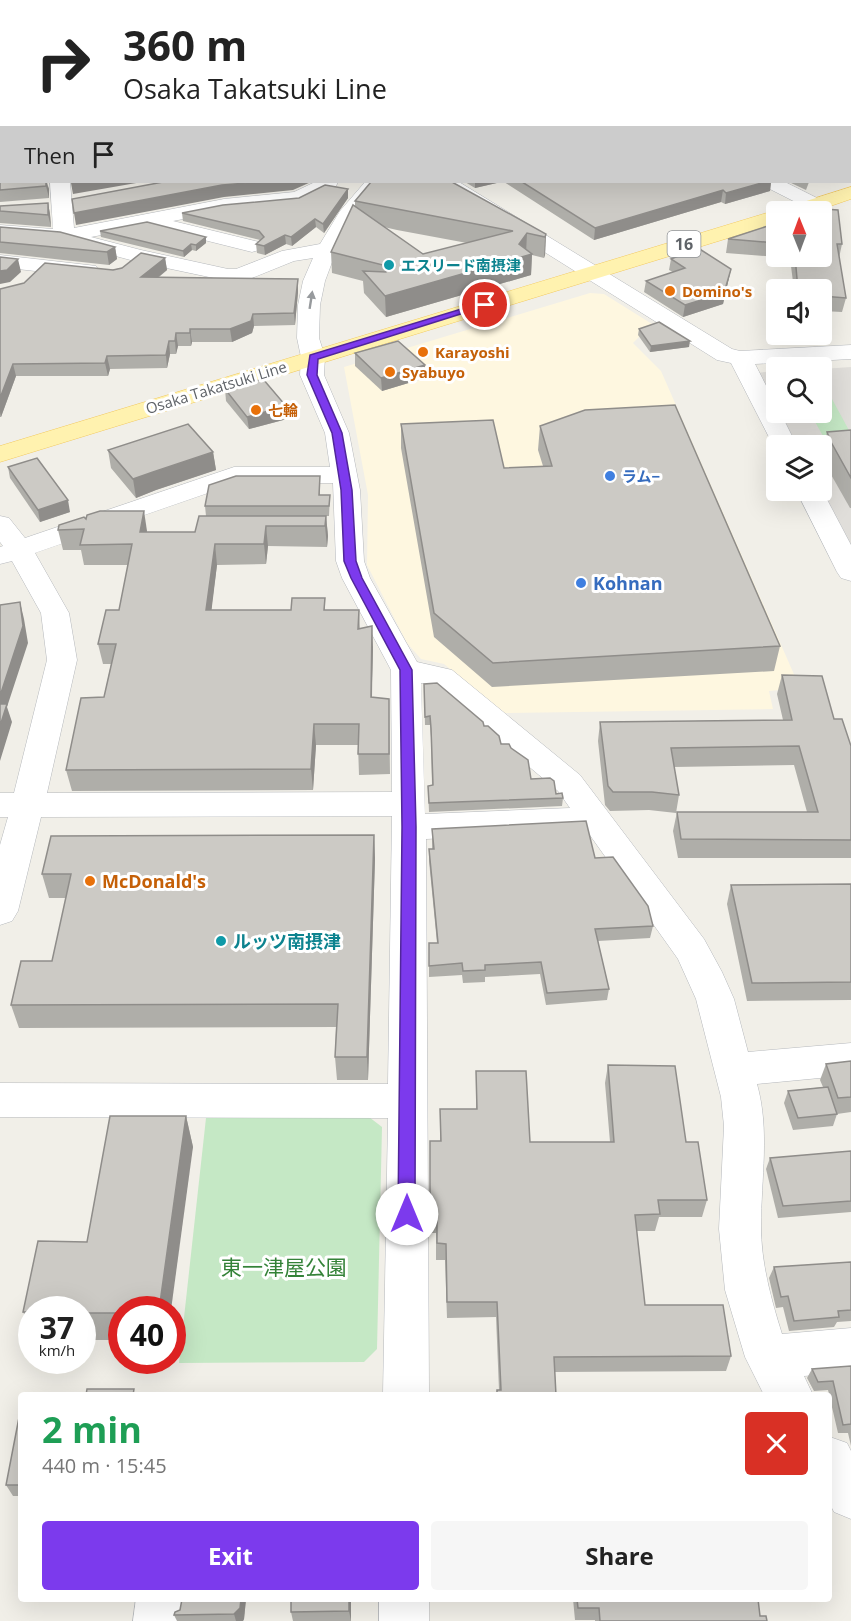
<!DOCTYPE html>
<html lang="en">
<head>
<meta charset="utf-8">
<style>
	:root { --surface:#fff; --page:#f6f6f6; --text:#222; --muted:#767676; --accent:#7c3aed }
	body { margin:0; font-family:"Open Sans","Noto Sans JP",sans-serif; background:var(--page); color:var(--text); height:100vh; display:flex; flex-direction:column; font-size:22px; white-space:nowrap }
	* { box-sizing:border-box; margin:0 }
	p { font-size:20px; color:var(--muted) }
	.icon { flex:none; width:33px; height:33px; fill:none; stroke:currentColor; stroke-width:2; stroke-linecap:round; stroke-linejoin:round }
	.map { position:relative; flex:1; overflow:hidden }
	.drawer { position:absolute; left:18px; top:1392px; width:814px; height:210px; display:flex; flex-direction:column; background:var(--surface); border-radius:6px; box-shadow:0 6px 24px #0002 }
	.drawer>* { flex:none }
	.hud { position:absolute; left:0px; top:0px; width:852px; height:183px; box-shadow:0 6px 24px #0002; background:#fff; color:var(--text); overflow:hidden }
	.needle { width:39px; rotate:359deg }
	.controls { position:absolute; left:766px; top:201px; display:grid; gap:12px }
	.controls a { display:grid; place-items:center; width:66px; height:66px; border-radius:6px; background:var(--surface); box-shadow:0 6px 24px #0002; font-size:30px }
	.speed { position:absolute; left:18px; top:1296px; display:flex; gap:12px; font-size:30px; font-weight:700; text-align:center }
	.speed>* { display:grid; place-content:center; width:78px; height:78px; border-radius:50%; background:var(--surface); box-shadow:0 6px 24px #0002; line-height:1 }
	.speed small { font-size:15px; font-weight:400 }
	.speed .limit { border:9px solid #d22; background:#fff; color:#111 }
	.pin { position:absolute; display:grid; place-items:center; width:51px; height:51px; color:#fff; margin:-26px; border:3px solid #fff; border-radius:50%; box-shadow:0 2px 6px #0007 }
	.me { position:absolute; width:66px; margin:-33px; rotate:0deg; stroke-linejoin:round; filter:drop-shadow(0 0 4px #0008) }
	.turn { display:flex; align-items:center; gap:21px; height:126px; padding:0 24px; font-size:27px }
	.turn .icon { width:78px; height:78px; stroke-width:2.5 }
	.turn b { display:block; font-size:42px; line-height:51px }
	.then { display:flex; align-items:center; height:57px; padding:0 24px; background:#0003; gap:12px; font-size:22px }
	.round { display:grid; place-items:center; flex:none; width:63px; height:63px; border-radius:6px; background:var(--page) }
	.overview { display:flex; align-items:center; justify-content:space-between; height:102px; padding:0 24px }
	h1 { font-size:36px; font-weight:700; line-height:45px; color:#1e9e55 }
	.action { display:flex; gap:12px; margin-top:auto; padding:12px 24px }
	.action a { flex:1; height:69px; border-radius:6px; background:var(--accent); color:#fff; font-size:24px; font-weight:700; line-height:69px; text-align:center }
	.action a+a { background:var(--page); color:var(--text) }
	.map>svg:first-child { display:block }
	.commercial { fill:#fef7e0 }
	.industrial { fill:#e0deda }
	.green { fill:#c5e8c5 }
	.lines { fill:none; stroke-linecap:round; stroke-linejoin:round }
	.minor-casing { stroke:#b5b8bc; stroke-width:1 }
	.major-casing { stroke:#f2c960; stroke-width:1 }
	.minor { fill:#fff; fill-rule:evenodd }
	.major { fill:#fff2af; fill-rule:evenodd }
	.rail-casing { stroke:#b6b7b8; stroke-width:4 }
	.rail { stroke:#fff; stroke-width:2; stroke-dasharray:8; stroke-linecap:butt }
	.wall { fill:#afaea9; fill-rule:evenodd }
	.shaded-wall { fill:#8f8d8a }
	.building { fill:#cccac5; stroke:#8f8d8a; stroke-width:1.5 }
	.oneway { fill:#979a9d }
	.route { fill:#7c3aed; stroke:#51269a; stroke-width:1.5 }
	.culture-dot { fill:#0f9aa8; stroke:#fff; stroke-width:2 }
	.food-dot { fill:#e8710a; stroke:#fff; stroke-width:2 }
	.shop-dot { fill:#3f7fe0; stroke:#fff; stroke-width:2 }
	.labels { text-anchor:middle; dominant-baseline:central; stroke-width:6; stroke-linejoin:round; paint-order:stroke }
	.far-culture-label { font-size:15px; font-weight:bold; fill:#0d838f; stroke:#fff; text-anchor:start }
	.far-food-label { font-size:15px; font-weight:bold; fill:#c56008; stroke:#fff; text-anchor:start }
	.far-street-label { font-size:15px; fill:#5f6368; stroke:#fff }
	.far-shop-label { font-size:15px; font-weight:bold; fill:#366cbe; stroke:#fff; text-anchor:start }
	.shield { fill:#fff; stroke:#8f9295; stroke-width:1.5 }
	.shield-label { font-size:16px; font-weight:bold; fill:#5f6368 }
	.shop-label { font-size:18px; font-weight:bold; fill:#366cbe; stroke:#fff; text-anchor:start }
	.food-label { font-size:18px; font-weight:bold; fill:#c56008; stroke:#fff; text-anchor:start }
	.culture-label { font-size:18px; font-weight:bold; fill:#0d838f; stroke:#fff; text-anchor:start }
	.near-park-label { font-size:21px; fill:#348238; stroke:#fff }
</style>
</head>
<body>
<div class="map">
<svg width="851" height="1621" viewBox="0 0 851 1621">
	<rect width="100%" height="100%" fill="#f1efe8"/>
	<path class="commercial" d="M590,293l14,1 48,30 -19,19 28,28 139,317 -31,3 4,18 -269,4 -60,-49 -23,-5 -14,-16 -40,-78 1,-70 -24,-128z"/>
	<path class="industrial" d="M851,367v197l-29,-74v-44l-31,-1 -37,-72 23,-2v41h45v-43z"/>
	<g class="green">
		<path d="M822,399h10l19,35 -28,2 -13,-23 12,-1z"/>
		<path d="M369,1117l13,10 -5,222 -13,13 -185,1 27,-245z"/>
	</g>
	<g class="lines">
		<defs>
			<g id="minor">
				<path d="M72,0h18l-19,2z"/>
				<rect x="444" y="0" width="16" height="2"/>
				<path d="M2,24v11h-2v-10z"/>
				<path d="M50,182h20l4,46 150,-29 70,-7 21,-10h23l-2,4 -37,18 -75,7 -51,10 86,21 3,4 -3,4 -7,2 -104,-26 -57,11 50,13 87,19h8l46,-18 38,-7 20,-33 25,-29h20l-29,35 -19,32 -12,32 -5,24 -1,33 6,19 -1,18 25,58 11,57 4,71 6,17 47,84 35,8 128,105 124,164 18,33 12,27 14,53 103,-9v32l-94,9c13,46 4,95 4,142 0,37 10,73 21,108l69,-6v44l-47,4 9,19h-49l-19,-38 -20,-67 -6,-61 5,-103 -3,-29 -25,-98 -18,-40 -91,-128 -161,8 3,556h-46l5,-277 -388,-1v-34l388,1 4,-268 -351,1 -23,94 -6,10 -12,4v-80l8,-28h-8v-24h14l33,-133 -6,-47 -29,-52 -12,3v-17l3,-1 -3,-4v-26l9,2 16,20 209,-71h96l-5,-34 -25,-58 1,-18 -4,-19 1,-33 5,-24 10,-23 -19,3 -47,19 -19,1 -90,-19 -75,-20 -63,-5v-12l53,4zM237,483h96l3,78 6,17 49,92 1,122 -345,1 30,-133 -8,-47 -34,-60zM421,683l11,2 126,106 12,17 -145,6z"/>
				<path d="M436,182h23l273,167 8,2 111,-6v14l-96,5 22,43v5h3l17,34h-20l-1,5 -45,-88 -14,-3 -278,-174z"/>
				<path d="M761,182h24l36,18 3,4 -3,4h-14l-43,-22z"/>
				<path d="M0,255l88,10 8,1 3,5 -3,5 -8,1 -88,-10z"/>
				<path d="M796,490h26l29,55v36l-10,-3 -4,-6z"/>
				<path d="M830,1437l17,6 4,8v68l-17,-7 -4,-8z"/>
				<path d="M136,1599h50l-3,22h-50z"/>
				<rect x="379" y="1599" width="50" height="22"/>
			</g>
			<path id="major" d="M851,187v12l-38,13h-36v11l-777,239v-16l770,-234 12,-1 2,-3z"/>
		</defs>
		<use href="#minor" class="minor-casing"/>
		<use href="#major" class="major-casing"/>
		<use href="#minor" class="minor"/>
		<use href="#major" class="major"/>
		<defs>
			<path id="rail" d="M38,2l5,-2"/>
		</defs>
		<use href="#rail" class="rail-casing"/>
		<use href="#rail" class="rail"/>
	</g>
	<g class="wall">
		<path d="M136,0h311l1,2h-313z"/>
		<path d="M0,35h2v144l-2,-1z"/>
		<path d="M0,181l47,1 2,7v9l-49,4z"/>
		<path d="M465,182h36l-26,6z"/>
		<path d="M504,182h267l-1,9 -45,13 -4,-2 -127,38z"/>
		<path d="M789,182h20l-3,8z"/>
		<path d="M348,198l-24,35 -8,-6 -24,19 -6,-2 -21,11 -8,-2 -1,-9 4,-4 -77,-19 -1,-8z"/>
		<path d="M355,201l191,33 -1,21 -1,3 -12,-3 -1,20 -145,42 -22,-24 -1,-12 -31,-8 -1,-21 24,-45zM384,227l13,3 70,13 -44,11z"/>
		<path d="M48,203l2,11 1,13 -51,-4v-17z"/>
		<path d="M822,212l20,32 -3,14 7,40 -4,14 -20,-1v-21h-28l-4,-32 -64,-5 2,-14 49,-16v33h45z"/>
		<path d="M0,227l115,20 2,12 -8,6 -109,-12z"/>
		<path d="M100,231l106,12 -10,8 -4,-1 -8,7 -83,-20z"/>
		<path d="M165,258l2,12 -9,8 140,14 -3,33 -41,1 -2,7 -20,9h-40l-1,4h-13l-2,8h-6l-3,14 -57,1 -2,7h-92l-15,41h-1v-128l122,-21z"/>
		<path d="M671,259l60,10 -8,35 -40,13 -39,-25 2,-11 27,-9 -4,-2z"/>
		<path d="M639,329l50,18 -39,5 -12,-17z"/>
		<path d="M355,353l70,25 -43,13 -27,-25z"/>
		<path d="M225,389l61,17 1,13 -38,10 -23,-28z"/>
		<path d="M401,424l103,44 39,-2 -5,-16 2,-24 240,220 -6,25 -282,16 -58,-50 -33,-189z"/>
		<path d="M851,430v78h-1l-25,-44 -3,-10 5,-22z"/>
		<path d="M108,450l105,2 3,18 -60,20 -20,8 -25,-30z"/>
		<path d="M8,467l62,45 -30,10 -30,-44z"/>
		<path d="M320,476v19h10l-1,21h-62h59l2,20 -1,11 -59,-1 -2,18 -49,1 -6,45h80l34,-12v12h34l1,19 13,18 -1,50 17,2 1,75 -31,1 -1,-30h-42l-3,45 -241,1 -6,-21 38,-73 7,-33h-8l-5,-20 21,-34 9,-45h-44l-3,-15h-18l-5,-20 28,-11 61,13h48l11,-16 -1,-10z"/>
		<path d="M782,675l52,44 17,27v112h-173l-5,-27 4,-19h130l-13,-47 -120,2 5,28 -3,18 -27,-3 -39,1 -5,-6 -7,-64 2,-19 183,-2 -6,-26z"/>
		<path d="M424,684l60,42 47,53 32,19 -1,8 -133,6 -1,-26 4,-1 -1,-48 -1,-12h-5z"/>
		<path d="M432,829l163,29 58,68 -3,12 -52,3 11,48 -2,11 -61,5 -6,-31 -55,3v5l-22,1 -1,-8 -33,2v-34h8l-8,-82v-12h3z"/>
		<path d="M374,835l1,24 -7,221h-31l-2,-23 1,-30 -317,1 -8,-23 41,-44 14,-63h-17l-7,-24z"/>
		<path d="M851,884v116l-104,1 -20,-97 4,-19z"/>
		<path d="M851,1061v51l-14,2 -4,12 -40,4 -9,-27 4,-12 35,-4 -3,-7 6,-16z"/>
		<path d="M608,1065l78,77 21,58 -5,17h-43l-4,14h-19l9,74 86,51 -5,15 -171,1 1,23h-60l1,-5h2l-3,-73 -49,1 -2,-58h-9v-27h-6v-92h10v-32h36v-38l54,71h80l-5,-59z"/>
		<path d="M186,1116l7,31 -71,163v30h-40v-30h-50v19l-9,-17 64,-70z"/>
		<path d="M851,1151v61l-73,6 -12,-49 4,-11z"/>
		<path d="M851,1262v59l-14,1 -3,5 -45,4 -6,-24 -7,1 -7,-30 5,-11z"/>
		<path d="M851,1366v80l-3,-13h-10l-10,-43 -14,1 -7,-13 5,-9z"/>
		<path d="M21,1407v89h-8l-7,-11z"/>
		<path d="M246,1599l-2,20 -1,2h-66l-3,-6z"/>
		<path d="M351,1599v22h-58l-2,-9z"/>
		<path d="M573,1599h185l2,17 7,5h-172v-1h-20z"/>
	</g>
	<g class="shaded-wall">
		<path d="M46,182l3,7v9l-3,-12z"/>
		<path d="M77,182h65l-69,12 -2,-11z"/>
		<path d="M258,182h53l-18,8 -69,7 -148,28 -2,-12 148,-28z"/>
		<path d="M475,182h26l-26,6z"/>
		<path d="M765,182h6l-1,9 -45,13 1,-11z"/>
		<path d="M348,189v9l-24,35 -1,-9z"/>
		<path d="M723,190l-2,12 -127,38 1,-12z"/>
		<path d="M48,203l2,11 1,13 -3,-12z"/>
		<path d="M315,219l1,8 -24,19 -1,-9z"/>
		<path d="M527,233l-1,21h6l-1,21 -145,42 -1,-21 134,-52z"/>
		<path d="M546,234l-1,21 -1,3 1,-21z"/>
		<path d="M285,235l1,9 -21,11 -1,-9z"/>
		<path d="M206,237v6l-10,8v-6z"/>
		<path d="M191,244l1,6 -8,7 -1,-6z"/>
		<path d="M115,247l2,12 -8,6 -2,-13z"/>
		<path d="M165,258l2,12 -25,20 -1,-13z"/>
		<path d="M18,259l3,13 -11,10 -10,2v-13z"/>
		<path d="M731,269l-8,35 -40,13 2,-12z"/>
		<path d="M298,279v13l-3,33 -1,-12z"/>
		<path d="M253,314l1,12 -2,7 -20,9 -2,-13z"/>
		<path d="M190,329l2,13 -1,4 -1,-13z"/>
		<path d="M176,333l2,13 -2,8 -1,-13z"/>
		<path d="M169,341l1,13 -3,14 -1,-13z"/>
		<path d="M690,341l-1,6 -39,5 1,-6z"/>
		<path d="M107,356l3,13 -2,7 -3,-13z"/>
		<path d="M13,364l3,12 -15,41 -1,-5v-14z"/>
		<path d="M425,365v13l-43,13 -1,-13z"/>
		<path d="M286,406l1,13 -38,10 -2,-12z"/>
		<path d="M213,452l3,18 -60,20 -20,8 -3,-19 20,-7z"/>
		<path d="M68,500l2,12 -30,10 -2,-12z"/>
		<path d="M144,511l3,20 -4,21 -3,-20z"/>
		<path d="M326,516l2,20 -1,11 -2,-21z"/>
		<path d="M266,526l2,20 -2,18 -2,-20z"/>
		<path d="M215,544l2,21 -8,66 -3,-21z"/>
		<path d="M20,602l4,17 4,24 -21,64 5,15 -12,39v-65z"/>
		<path d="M372,626l1,21 -2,71v-21z"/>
		<path d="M314,724l2,21 -3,45 -2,-21z"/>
		<path d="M374,835l1,24 -7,221 -1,-23z"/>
		<path d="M186,1116l7,31 -22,163h-12z"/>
		<path d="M241,1599h5l-2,20 -1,2h-7l-2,-7z"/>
		<path d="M349,1599h2v22l-2,-10z"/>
	</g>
	<g class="building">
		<path d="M136,0h193v2h-194z"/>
		<path d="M373,0h74l1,2h-75z"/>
		<path d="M535,0h37v2h-36z"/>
		<path d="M625,0h226v39l-1,-37h-224z"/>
		<path d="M0,35h2v89l-2,-1v-18l1,-12 -1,1z"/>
		<path d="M850,49l1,2 -1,30z"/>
		<path d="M850,114h1l-1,32z"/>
		<path d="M2,125v43h-1l-1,-37z"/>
		<path d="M0,181h2v1h44v4l-46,4z"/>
		<path d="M163,182h95l-36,3 -148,28 -2,-14z"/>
		<path d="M371,182h81l94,52 -1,3 -18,-4 -8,11 13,10 -147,42 -22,-25 23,1 1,-6 -56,-14 22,-47 70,49 90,-23 -158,-30z"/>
		<path d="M522,182h243l-39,11 -3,-3 -128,38z"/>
		<path d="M325,185l23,4 -25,35 -8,-5 -24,18 -6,-2 -21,11 -8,-2 8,-7 -5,-6 -77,-18 41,-8 76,-7z"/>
		<path d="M48,203v12l-48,-4v-5z"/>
		<path d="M809,208l29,2 4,34h-5l9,54 -24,-2v-6h-24l-3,-34h27v-44h-25z"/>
		<path d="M147,222l59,15 -10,8 -5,-1 -8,7 -83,-20z"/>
		<path d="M777,223v20l-49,-4z"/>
		<path d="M0,227l60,5 55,15 -8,5 -107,-10z"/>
		<path d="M698,248l33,21 -7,24 -39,12 -39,-24 39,-13 -14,-9z"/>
		<path d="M141,253l24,5 -24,19 157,2 -4,34 -41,1 -2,7 -21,8h-40v4h-14l-1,8h-6l-3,14 -59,1 -2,7 -92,1 -13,34v-109l24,-6 21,-20 68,7 9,-2z"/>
		<path d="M0,257l18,2 -11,11 -7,1z"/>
		<path d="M659,322l31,19 -39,5 -12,-17z"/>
		<path d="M398,341l27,24 -44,13 -26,-25z"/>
		<path d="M263,379l23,27 -39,11 -22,-28z"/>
		<path d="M675,405l105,241 -287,17 -59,-50 -33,-189 92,-4 11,48 48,-2 -12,-40 45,-16z"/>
		<path d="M188,424l25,28 -60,20 -20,7 -25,-29z"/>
		<path d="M851,430v48l-20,-36 -4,-10z"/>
		<path d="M37,458l31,42 -30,10 -30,-43z"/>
		<path d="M236,476h84l-1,19h11l-1,11h-124l4,-21z"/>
		<path d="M100,511h44l-4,21h55l4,-16h127l-1,10h-59l-2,18h-49l-9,66h85l1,-12h33l-1,12h35l-1,19 14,-3 -1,71 18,2v55h-31l1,-30h-45l-3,45 -245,1 15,-72 23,-1 12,-53h-18l8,-34h13l13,-66 -52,1 4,-16 -26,1 1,-5 25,-8 2,2 1,-4z"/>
		<path d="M20,602l3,24 -23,70v-91z"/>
		<path d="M782,675l40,1 12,43h8l9,27v94l-170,-1 -4,-27h141l-19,-66 -128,2 8,47 -27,-3h-39l-5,-6 -8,-64 192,-2z"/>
		<path d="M437,683l46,39 1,4h4l11,10 2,8h8l2,4 17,12 3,19 19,-1 4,3 2,13 6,-1 1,5 -134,5 -1,-17 5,-1 -2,-57 -1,-12 -5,1 -1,-33z"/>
		<path d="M0,704h7l-7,22z"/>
		<path d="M586,821l9,37 18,-1 35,49 5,20 -58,3 14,60 -62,4 -6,-31 -56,3v5l-22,1 -1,-8 -33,3v-23h9l-9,-94h5l-2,-20z"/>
		<path d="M374,835l-7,222h-32l3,-53 -327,1 10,-44h31l19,-87h-29l9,-38z"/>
		<path d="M851,884v98l-99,1 -21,-98z"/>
		<path d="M851,1061v36l-13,1 -12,-34z"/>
		<path d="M608,1065l67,1 11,76h12l9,58h-49l2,14 -25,1 10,90h78l8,51 -177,1 2,38h-59v-5h4l-4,-88h-50l-1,-58 -9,-1v-27h-7v-75h11l-1,-32h37l-1,-38h50l4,71h84z"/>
		<path d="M828,1087l9,27 -39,4 -10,-27z"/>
		<path d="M110,1116h76l-27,194h-37v3h-40v-3h-50v2h-9l15,-71 49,1z"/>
		<path d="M851,1151v50l-68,5 -13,-48z"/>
		<path d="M851,1262v48l-13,1 1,6 -45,4 -6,-25 -7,1 -7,-30z"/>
		<path d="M851,1366v58l-8,1 -10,-44 -15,1 -6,-13z"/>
		<path d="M87,1389h47l-1,6h-47z"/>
		<path d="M21,1407v78h-15z"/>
		<path d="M182,1599h59l-1,9 -6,6 -60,1 1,-3 5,-2z"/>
		<path d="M291,1599h58v12l-58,1z"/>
		<path d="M577,1599h181l2,17h6l1,5h-167l-1,-13h-21z"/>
	</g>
	<defs><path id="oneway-solid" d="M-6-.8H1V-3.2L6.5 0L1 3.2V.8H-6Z" transform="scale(1.5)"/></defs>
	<use class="oneway" href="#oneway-solid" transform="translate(311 300) rotate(-81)"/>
	<path class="route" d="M481,303l8,2 -171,54 -1,16 25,58 10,57 4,71 6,17 50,92 4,157 -1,387 -2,6 -6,2 -6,-2 -3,-6 4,-387 -2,-157 -49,-92 -7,-17 -3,-71 -9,-57 -25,-58 3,-20z"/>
	<g class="culture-dot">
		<circle cx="389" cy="265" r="6"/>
		<circle cx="221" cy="941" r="6"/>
	</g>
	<g class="food-dot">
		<circle cx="670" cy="291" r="6"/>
		<circle cx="423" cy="352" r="6"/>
		<circle cx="390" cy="372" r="6"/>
		<circle cx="256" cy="410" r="6"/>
		<circle cx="90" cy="881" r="6"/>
	</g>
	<g class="shop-dot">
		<circle cx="610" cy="476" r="6"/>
		<circle cx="581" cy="583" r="6"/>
	</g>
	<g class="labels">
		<g class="far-culture-label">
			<text x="401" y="265">エスリード南摂津</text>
		</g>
		<g class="far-food-label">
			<text x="682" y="291">Domino's</text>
			<text x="435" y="352">Karayoshi</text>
			<text x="402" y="372">Syabuyo</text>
			<text x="268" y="410">七輪</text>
		</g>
		<g class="far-street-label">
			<text transform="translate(216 387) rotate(-17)">Osaka Takatsuki Line</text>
		</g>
		<g class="far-shop-label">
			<text x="622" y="476">ラム−</text>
		</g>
		<rect class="shield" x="667.5" y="231" width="33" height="26" rx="4.5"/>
		<g class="shield-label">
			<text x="684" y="244">16</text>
		</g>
		<g class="shop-label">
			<text x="593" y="583">Kohnan</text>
		</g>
		<g class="food-label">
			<text x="102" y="881">McDonald's</text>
		</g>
		<g class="culture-label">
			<text x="233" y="941">ルッツ南摂津</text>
		</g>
		<g class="near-park-label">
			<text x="284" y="1267">東一津屋公園</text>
		</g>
	</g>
</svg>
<div class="controls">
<a><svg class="needle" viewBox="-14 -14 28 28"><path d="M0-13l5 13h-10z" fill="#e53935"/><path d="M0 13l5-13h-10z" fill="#767676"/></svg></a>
<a><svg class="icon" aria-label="sound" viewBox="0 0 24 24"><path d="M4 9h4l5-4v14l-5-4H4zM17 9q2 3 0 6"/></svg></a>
<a><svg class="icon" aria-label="search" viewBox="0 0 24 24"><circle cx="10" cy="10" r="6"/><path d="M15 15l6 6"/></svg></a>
<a><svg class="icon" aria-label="layers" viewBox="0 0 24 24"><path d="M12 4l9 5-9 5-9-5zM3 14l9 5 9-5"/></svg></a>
</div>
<div class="speed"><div>37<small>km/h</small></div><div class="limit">40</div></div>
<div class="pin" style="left:485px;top:305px;background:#d93025"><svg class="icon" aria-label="arrive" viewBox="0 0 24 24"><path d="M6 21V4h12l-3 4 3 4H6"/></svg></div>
<svg class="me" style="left:407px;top:1214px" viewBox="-20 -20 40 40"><circle r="19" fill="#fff"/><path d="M0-13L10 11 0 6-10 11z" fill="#7c3aed"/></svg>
<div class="hud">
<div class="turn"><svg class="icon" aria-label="right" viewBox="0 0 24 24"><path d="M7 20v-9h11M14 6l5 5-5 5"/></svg><div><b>360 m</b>Osaka Takatsuki Line</div></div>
<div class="then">Then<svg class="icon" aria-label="arrive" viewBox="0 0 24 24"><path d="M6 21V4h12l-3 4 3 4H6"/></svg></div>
</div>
<section class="drawer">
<div class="overview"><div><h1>2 min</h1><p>440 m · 15:45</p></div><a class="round" style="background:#d93025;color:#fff"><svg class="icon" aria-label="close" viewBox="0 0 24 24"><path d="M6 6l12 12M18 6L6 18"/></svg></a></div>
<div class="action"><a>Exit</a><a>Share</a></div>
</section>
</div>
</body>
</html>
